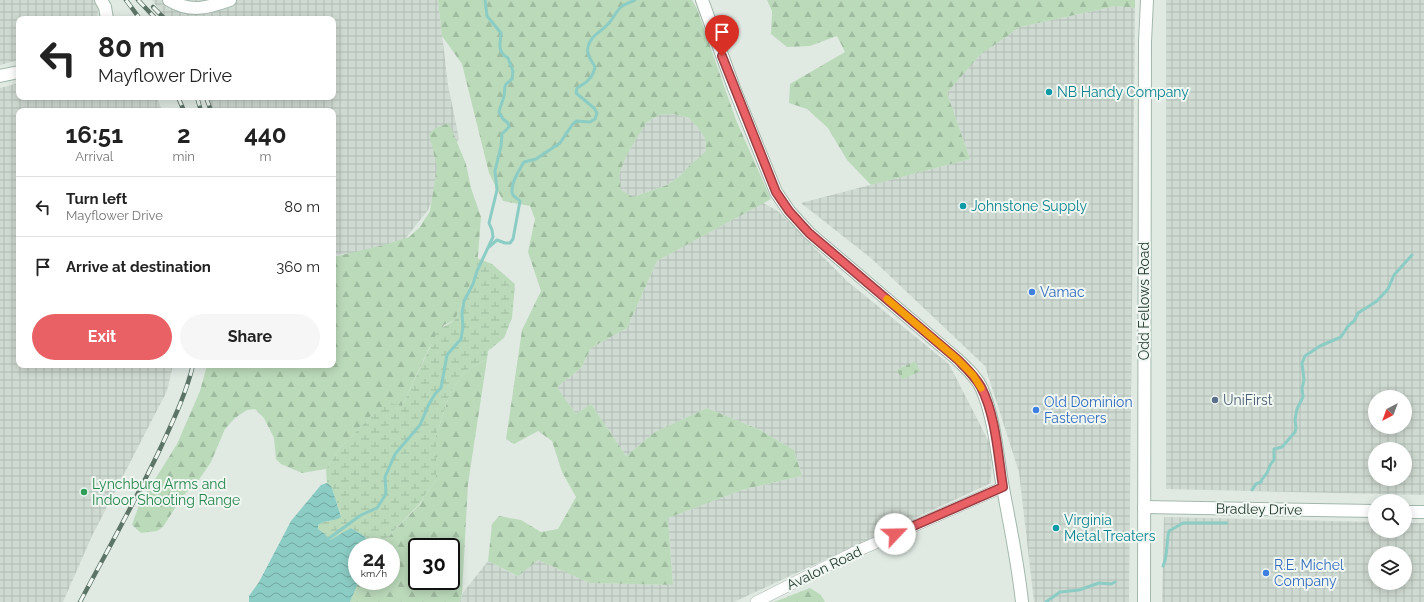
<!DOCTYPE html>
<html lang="en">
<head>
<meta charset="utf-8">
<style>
	:root { --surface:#fff; --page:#f6f6f6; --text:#222; --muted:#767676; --line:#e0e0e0; --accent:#e96065 }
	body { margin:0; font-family:Raleway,sans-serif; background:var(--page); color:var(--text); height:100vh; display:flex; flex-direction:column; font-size:15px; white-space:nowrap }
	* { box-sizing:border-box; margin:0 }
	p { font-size:13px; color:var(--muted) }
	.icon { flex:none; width:22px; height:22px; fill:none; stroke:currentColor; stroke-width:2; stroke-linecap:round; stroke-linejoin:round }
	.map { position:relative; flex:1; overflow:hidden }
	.side { position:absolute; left:16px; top:108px; width:320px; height:260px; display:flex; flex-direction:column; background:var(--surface); border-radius:8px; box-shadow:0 2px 10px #0003 }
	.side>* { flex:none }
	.guide { position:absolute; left:16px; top:16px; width:320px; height:84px; border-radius:8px; box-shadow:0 2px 10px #0003; background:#fff; color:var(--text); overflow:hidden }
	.needle { width:26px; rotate:221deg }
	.tools { position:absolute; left:1368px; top:390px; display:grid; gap:8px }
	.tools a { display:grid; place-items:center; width:44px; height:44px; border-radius:50%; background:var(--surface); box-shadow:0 2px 10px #0003; font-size:20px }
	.speed { position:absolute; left:348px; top:538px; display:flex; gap:8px; font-size:20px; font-weight:700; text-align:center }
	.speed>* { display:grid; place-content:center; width:52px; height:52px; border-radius:50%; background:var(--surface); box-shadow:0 2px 10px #0003; line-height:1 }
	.speed small { font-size:10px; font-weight:400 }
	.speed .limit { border:2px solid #111; border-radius:6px; background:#fff; color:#111 }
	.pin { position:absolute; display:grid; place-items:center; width:34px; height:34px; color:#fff; margin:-41px -17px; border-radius:50% 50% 50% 0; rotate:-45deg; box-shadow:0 0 4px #0007 }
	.pin .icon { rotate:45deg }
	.me { position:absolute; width:44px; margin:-22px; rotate:66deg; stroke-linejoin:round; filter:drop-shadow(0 0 3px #0008) }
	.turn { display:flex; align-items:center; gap:14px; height:84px; padding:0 16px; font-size:18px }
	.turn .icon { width:52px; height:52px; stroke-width:2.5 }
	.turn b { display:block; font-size:28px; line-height:34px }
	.eta { display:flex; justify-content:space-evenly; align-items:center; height:68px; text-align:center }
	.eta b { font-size:24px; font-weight:700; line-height:28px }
	.action { display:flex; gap:8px; margin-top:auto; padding:8px 16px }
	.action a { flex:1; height:46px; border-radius:24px; background:var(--accent); color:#fff; font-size:16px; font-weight:700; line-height:46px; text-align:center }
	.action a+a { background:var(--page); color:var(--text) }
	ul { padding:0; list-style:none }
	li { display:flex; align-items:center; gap:12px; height:60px; padding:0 16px; border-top:1px solid var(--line) }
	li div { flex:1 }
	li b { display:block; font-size:15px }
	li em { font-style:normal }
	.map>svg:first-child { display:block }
	.industrial { fill:url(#industrial-grid); fill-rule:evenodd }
	.forest { fill:url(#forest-firs); fill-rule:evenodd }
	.wetland { fill:url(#wetland-marsh) }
	.cemetery { fill:url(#cemetery-stones) }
	.water { fill:url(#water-waves) }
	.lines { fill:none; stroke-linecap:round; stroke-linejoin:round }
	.stream { stroke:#8bccc4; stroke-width:3 }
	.street-casing { stroke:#a3b1a8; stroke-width:12 }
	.secondary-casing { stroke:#a2b8ab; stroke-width:14 }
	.street { stroke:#fff; stroke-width:11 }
	.secondary { stroke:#fff; stroke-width:12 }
	.rail-casing { stroke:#5c7567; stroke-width:4.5 }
	.rail { stroke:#f0f7f2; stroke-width:3; stroke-dasharray:9; stroke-linecap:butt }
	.route-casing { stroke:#973e42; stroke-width:10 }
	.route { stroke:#e96065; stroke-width:7 }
	.slow { stroke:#f59e0b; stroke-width:7 }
	.culture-dot { fill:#0f9aa8; stroke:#f0f7f2; stroke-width:1.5 }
	.shop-dot { fill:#3f7fe0; stroke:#f0f7f2; stroke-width:1.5 }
	.service-dot { fill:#5c6f8a; stroke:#f0f7f2; stroke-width:1.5 }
	.leisure-dot { fill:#2e9e5b; stroke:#f0f7f2; stroke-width:1.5 }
	.labels { text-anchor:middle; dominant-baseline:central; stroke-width:4; stroke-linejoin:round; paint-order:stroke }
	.culture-label { font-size:14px; fill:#0d838f; stroke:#f0f7f2; text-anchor:start }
	.shop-label { font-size:14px; fill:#366cbe; stroke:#f0f7f2; text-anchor:start }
	.street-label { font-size:14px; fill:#22392c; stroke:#f0f7f2 }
	.service-label { font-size:14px; fill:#4e5e75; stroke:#f0f7f2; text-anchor:start }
	.leisure-label { font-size:14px; fill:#27864d; stroke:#f0f7f2; text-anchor:start }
</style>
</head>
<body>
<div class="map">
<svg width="1424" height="602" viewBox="0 0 1424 602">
	<defs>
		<pattern id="industrial-grid" width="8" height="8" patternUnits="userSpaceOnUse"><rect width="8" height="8" fill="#cfdad2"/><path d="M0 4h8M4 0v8" fill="none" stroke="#b1bcb4"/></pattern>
		<pattern id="forest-firs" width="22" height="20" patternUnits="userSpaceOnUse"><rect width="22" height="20" fill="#bbdaba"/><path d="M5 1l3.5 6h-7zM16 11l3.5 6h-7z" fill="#a0bca0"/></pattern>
		<pattern id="wetland-marsh" width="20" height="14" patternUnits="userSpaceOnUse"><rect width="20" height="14" fill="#bbdaba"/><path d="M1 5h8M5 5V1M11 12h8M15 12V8" fill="none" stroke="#a0bca0"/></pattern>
		<pattern id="cemetery-stones" width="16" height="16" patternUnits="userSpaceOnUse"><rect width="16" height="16" fill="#bbdaba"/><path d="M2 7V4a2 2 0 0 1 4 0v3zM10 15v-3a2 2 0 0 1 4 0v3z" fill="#a0bca0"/></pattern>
		<pattern id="water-waves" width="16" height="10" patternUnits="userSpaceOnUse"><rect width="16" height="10" fill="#8bccc4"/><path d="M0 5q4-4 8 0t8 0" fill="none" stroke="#71a79f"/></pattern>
	</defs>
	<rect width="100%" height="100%" fill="#e0eae3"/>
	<g class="industrial">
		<path d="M0,0h98l1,1 -2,18h-78v41l-19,5z"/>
		<path d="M152,0h286l10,85 11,53 -31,72 -31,39 -64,6v-144h-124l-5,-14h129v-78h-167z"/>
		<path d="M1166,0h258v495l-258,-6zM1375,397h30v30h-30zM1375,449h30v30h-30z"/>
		<path d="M1116,6l19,2 -6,594h-95l-15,-130 -34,-106 -113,-107 -71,-56 169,-44 -23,-66 33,-38 40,-28z"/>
		<path d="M19,83v14h138l5,14h-143v254h154l-6,26 -75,145 -29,66h-63v-514z"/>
		<path d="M674,114l15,4 8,9 8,11 1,13 -17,15 -10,11 -12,8 -34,12 -13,-7 -1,-15 8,-22 20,-31 12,-7z"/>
		<path d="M763,203l15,8 69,70 102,83 43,84 -1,35 -257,119h-274l2,-8 26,-33 29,15 21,-16 52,23 83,2 -5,-67 77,-29 57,-13 -8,-26 -36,-21 -51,-21 -52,24 -29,24 -35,-52 -15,10 -19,-27 24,-19 10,-20 36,-20 30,-67z"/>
		<path d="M1164,517l211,5v9h30v-8h19v79h-262zM1375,553h30v30h-30z"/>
	</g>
	<g class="forest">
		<path d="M438,0h254l5,9 39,111 35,79 -114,62 -30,67 -36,20 -10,20 -24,19 19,27 15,-10 35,52 29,-24 52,-24 51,21 36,21 8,26 -57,13 -77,29 5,67 -83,-2 -52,-23 -20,16 -30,-15 4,-37 7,-8 22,4 20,12 17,-3 18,-32 -14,-25 -10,-31 -14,-10 -24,13 -8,-5 16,-109 19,-39 -13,-39 7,-33 -5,-13 -27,-5 -14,-28 -27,-109 -20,-28zM674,114l15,4 8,9 8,11 1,13 -17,15 -10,11 -12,8 -34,12 -12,-7 -2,-15 8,-21 20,-32 12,-7z"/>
		<path d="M767,0h368v8l-19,-2 -96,21 -40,28 -33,38 23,66 -99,26 -24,-25 -19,-32 -21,-19 -18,-6 1,-19 55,-32 -8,-16 -27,10 -23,1 -16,-13 1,-23z"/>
		<path d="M449,123l17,41 5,24 10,29 -4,51 -22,52 -11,5 -15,23 -27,58 -28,7 -34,35 -14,21 -24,4 -21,-9 -5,-5 -2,-21 -10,-20 -9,-9 -8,1 -12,8 -10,11 -14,33 -13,19 -16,16 -19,30 -6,4 -16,2 -9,-8 7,-20 38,-61 23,-53 7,-26h126v-108l47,-11 29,-9 11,-10 10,-16 7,-44 -8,-33 5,-5z"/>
		<path d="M487,359l-19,125 -6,110 -2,8h-110l9,-21h32v-34h-15l11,-9 34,-35 3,-7 12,-16v-44l14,-43 15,-22zM417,547h34v34h-34z"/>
		<path d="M810,588l11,7 4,7h-51z"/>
	</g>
	<path class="wetland" d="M477,258l15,6 23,20 -3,34 -8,20 -16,13 -1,8 -22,12 -15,22 -14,43v44l-12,16 -3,6 -34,36 -11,9h-11l1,-10 -14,-8 -22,11 -6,-7 -6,-4v-4c8,-6 17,-3 23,-9l-9,-28 -5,-5 -1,-14 14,-21 34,-35 16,-10 12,3 36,-76 17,-10 22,-52z"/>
	<path class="cemetery" d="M915,361l5,10 -18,9 -5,-10z"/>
	<path class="water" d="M327,483l2,1 3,4 9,29c-7,5 -15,2 -23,8v4l6,4 6,7 21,-12c4,3 12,6 15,10l-1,9h-8v34h2l-9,21h-101v-6l10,-14 32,-61 30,-36z"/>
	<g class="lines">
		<g class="stream">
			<path d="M489,247l8,-7 8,3h5l3,-4 7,-38c-2,-2 -6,-4 -7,-6 -5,-8 7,-26 11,-33l12,-3 24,-16 12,-18 4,-4 14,1 5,-3 2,-6 -3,-5 -18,-15 1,-5c9,-5 16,-10 18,-21 -3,-6 -9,-12 -7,-20 2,-11 13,-15 20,-23 6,-5 8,-15 16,-19 3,-2 8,-3 11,-5"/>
			<path d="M1252,490l4,-6 5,-2c1,-4 4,-6 6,-9 3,-6 1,-7 7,-13v-11l8,-2 13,-15 1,-4 -1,-8 2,-11 6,-12 -1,-9 2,-8 -2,-17 3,-7 15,-10 21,-9 7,-11 6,-5 4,-8 19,-12 11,-12 6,-14 18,-20"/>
			<path d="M328,539l33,-24 16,-7 9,-14 -1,-17 10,-23 25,-29 9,-21 6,-10 6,-6 6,-33 14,-16 2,-12 -1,-13 2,-13 9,-17 4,-13 16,-34 -1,-7 -3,-7 8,-33 -2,-19 6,-25 1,-12 7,-7 -1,-4 -5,-4 -4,-7c1,-6 4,-11 5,-16 2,-11 -2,-9 8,-17l1,-8 -5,-13c-11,-6 -8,-14 -7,-25l-14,-17 -2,-16"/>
			<path d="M1163,566c5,-10 3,-23 6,-35l14,-8h44"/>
			<path d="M1046,602l14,-10 19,-2 20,-7 12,1 4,-2"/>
		</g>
		<defs>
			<path id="street" d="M756,602l99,-50 148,-65"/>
			<g id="secondary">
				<path d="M101,0l4,7 2,12"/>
				<path d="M169,0c22,13 38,8 61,0"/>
				<path d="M702,0l32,88 42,104 13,19 20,22 148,126c9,9 20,18 25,30 13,31 15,66 21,99 7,38 15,75 19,114"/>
				<path d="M0,76l19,-4"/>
				<path d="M1144,507l231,4"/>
				<path d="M1405,512h19"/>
				<path d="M1144,602l1,-560 2,-42"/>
			</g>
		</defs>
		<use href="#street" class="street-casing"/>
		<use href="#secondary" class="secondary-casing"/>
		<use href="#street" class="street"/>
		<use href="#secondary" class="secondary"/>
		<defs>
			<g id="rail">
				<path d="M126,0l14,19"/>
				<path d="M138,0l18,19"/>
				<path d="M153,7l12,12"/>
				<path d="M178,97l6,14"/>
				<path d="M197,97l4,14"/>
				<path d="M206,97l5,14"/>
				<path d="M80,602c27,-51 56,-102 81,-155 12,-26 25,-53 32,-82"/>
			</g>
		</defs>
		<use href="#rail" class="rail-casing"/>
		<use href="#rail" class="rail"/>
	</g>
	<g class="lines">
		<defs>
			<path id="route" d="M722,56l54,136 13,19 20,22 148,126c9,9 18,17 24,28 15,29 17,69 22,100l-108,47"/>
		</defs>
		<use href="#route" class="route-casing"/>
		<use href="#route" class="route"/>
		<path class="slow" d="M887,299l70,60 16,16 8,13"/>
	</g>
	<g class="culture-dot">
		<circle cx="1049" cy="92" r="4"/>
		<circle cx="963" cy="206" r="4"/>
		<circle cx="1056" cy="528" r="4"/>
	</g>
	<g class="shop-dot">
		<circle cx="1032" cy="292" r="4"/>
		<circle cx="1036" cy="410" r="4"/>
		<circle cx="1266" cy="573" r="4"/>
	</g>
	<circle class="service-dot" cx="1215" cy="400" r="4"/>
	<circle class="leisure-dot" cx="84" cy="492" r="4"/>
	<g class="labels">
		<g class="culture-label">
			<text x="1057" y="92">NB Handy Company</text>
			<text x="971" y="206">Johnstone Supply</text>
			<text x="1064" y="520">Virginia<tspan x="1064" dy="16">Metal Treaters</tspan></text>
		</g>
		<g class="shop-label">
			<text x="1040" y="292">Vamac</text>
			<text x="1044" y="402">Old Dominion<tspan x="1044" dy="16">Fasteners</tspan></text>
			<text x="1274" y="565">R.E. Michel<tspan x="1274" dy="16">Company</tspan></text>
		</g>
		<g class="street-label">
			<text transform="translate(1144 301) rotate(-90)">Odd Fellows Road</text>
			<text transform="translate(1259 509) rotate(1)">Bradley Drive</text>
			<text transform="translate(824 568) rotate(-26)">Avalon Road</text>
		</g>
		<g class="service-label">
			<text x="1223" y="400">UniFirst</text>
		</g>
		<g class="leisure-label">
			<text x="92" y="484">Lynchburg Arms and<tspan x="92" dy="16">Indoor Shooting Range</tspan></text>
		</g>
	</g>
</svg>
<div class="tools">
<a><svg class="needle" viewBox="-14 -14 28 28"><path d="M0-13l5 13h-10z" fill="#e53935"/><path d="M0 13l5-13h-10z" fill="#767676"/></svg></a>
<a><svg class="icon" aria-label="sound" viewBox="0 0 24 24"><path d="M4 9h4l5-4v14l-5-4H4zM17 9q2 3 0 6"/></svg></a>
<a><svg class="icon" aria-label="search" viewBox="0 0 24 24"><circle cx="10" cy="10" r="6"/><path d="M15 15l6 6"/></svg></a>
<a><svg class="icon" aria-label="layers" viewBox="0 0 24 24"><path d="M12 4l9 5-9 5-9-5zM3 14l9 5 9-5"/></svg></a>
</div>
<div class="speed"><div>24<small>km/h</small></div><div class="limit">30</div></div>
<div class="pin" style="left:722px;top:56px;background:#d93025"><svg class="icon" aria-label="arrive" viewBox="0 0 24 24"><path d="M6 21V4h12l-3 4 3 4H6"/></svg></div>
<svg class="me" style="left:895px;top:534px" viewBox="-20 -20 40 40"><circle r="19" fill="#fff"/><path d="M0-13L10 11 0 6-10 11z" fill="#e96065"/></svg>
<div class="guide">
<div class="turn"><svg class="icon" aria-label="left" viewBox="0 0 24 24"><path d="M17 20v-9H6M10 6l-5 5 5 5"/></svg><div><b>80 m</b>Mayflower Drive</div></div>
</div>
<section class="side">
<div class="eta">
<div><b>16:51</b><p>Arrival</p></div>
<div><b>2</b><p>min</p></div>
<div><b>440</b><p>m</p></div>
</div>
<ul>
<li><svg class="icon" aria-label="left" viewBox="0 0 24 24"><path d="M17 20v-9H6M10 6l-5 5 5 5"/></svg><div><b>Turn left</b><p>Mayflower Drive</p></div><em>80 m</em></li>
<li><svg class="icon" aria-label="arrive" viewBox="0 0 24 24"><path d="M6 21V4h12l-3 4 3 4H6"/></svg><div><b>Arrive at destination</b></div><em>360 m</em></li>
</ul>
<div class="action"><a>Exit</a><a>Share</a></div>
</section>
</div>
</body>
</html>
